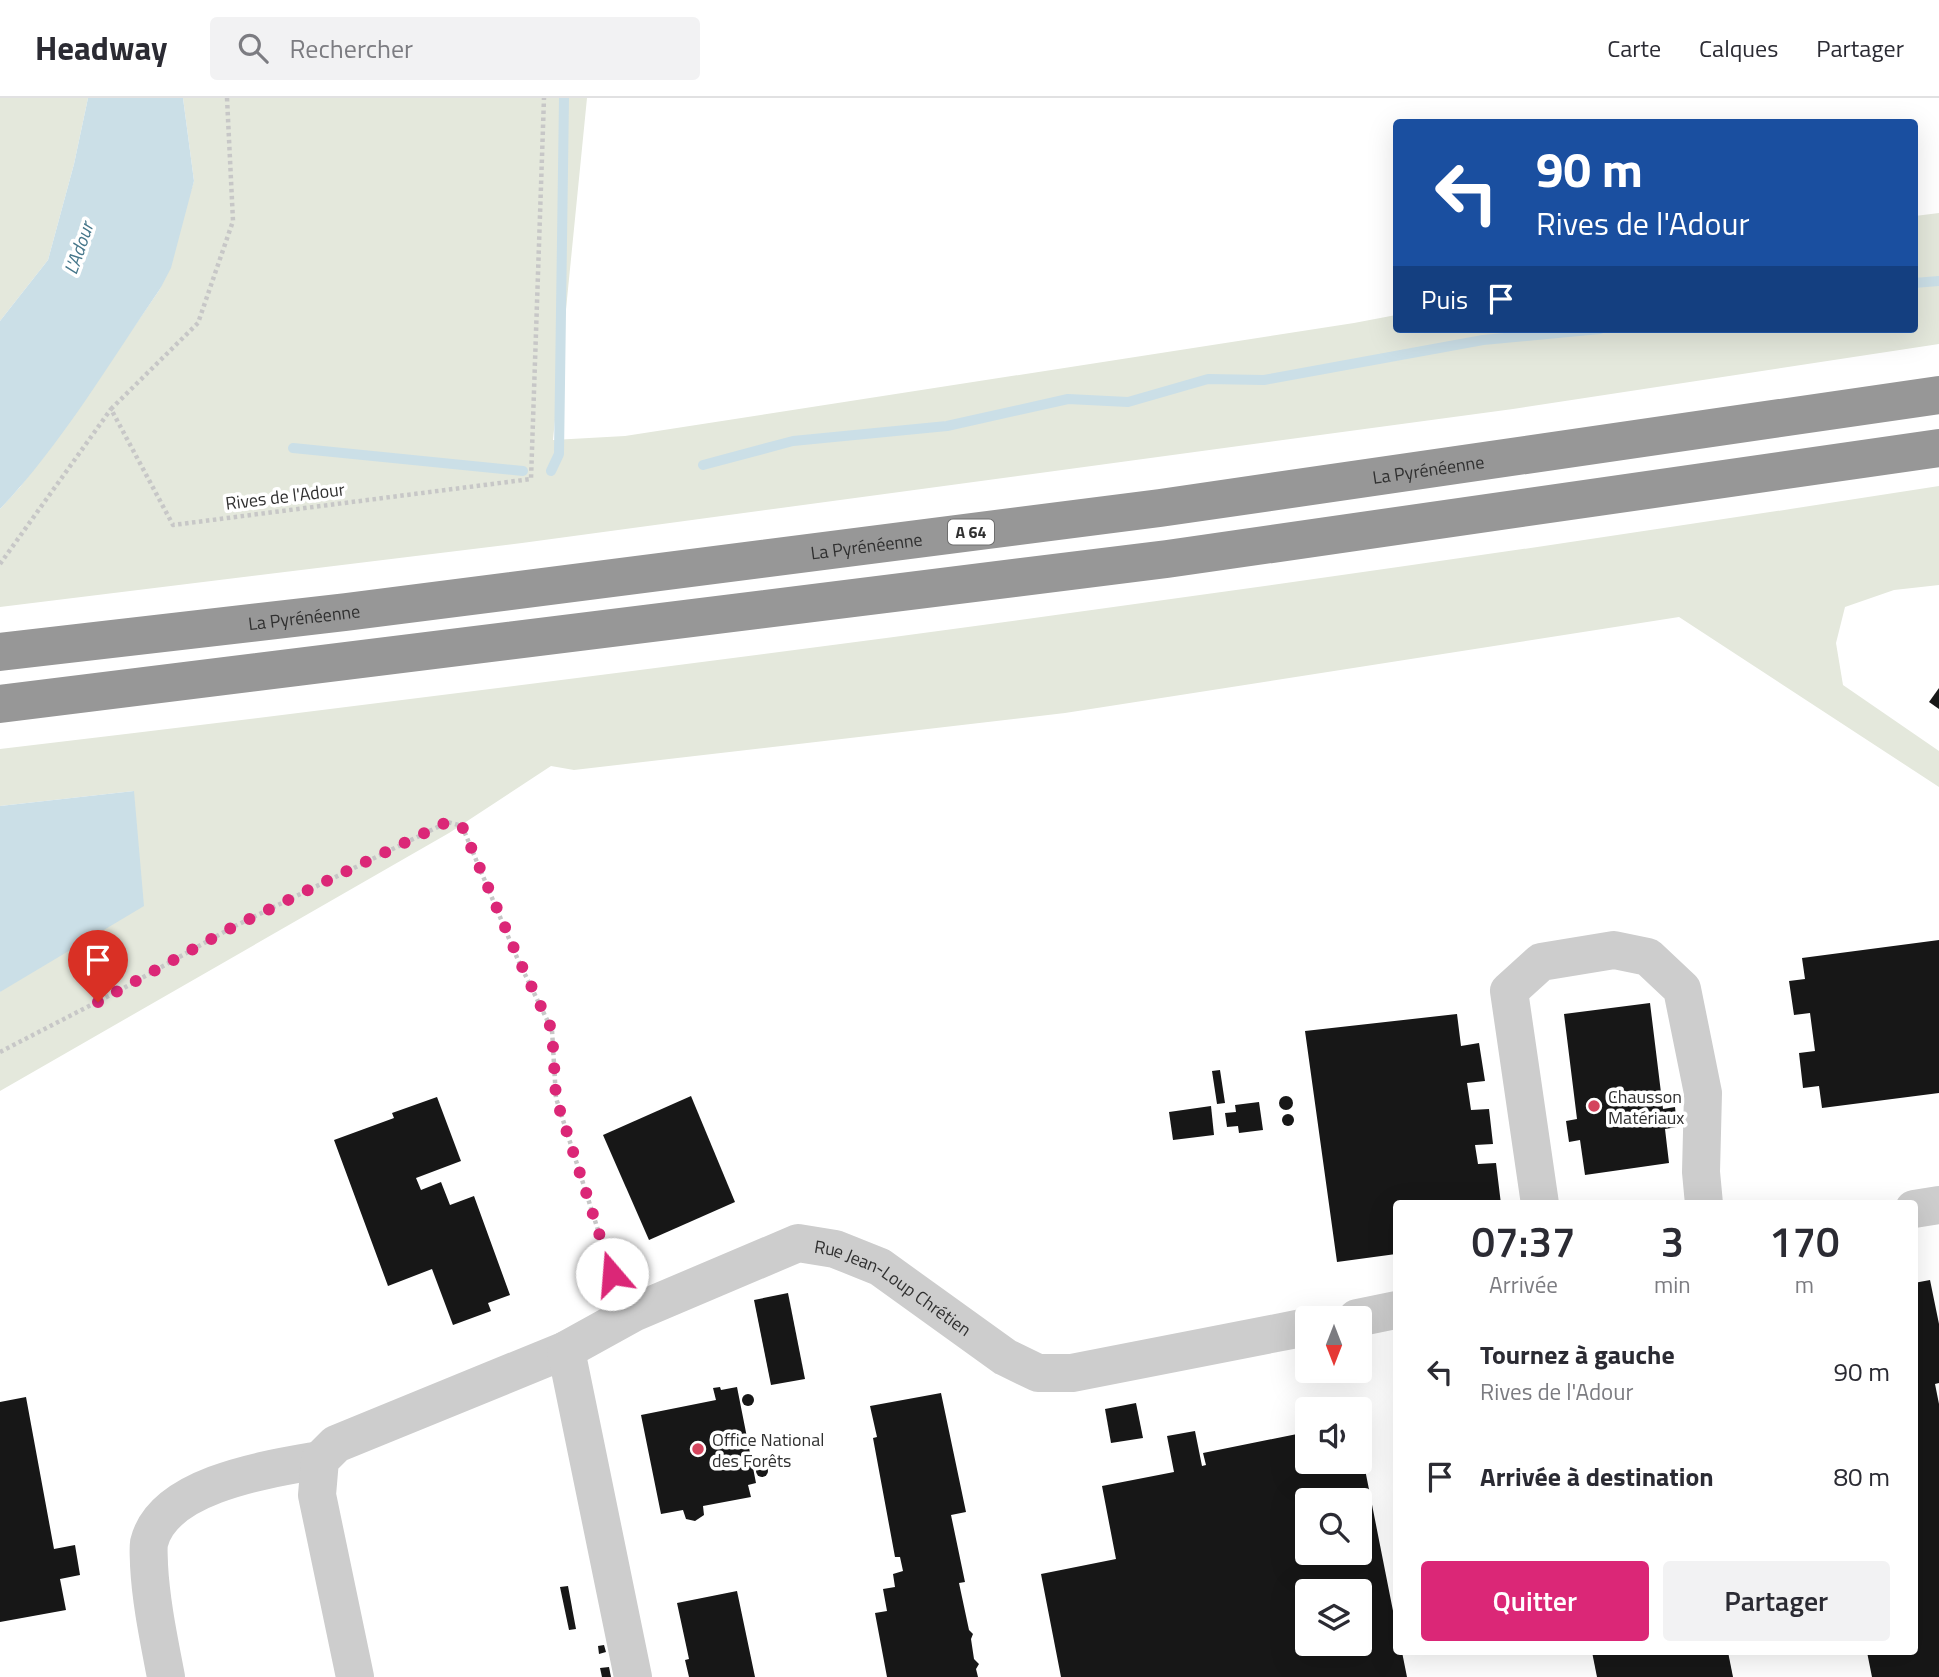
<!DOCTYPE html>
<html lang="fr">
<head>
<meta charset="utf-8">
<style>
	:root { --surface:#fff; --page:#f2f2f3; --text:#2b2b33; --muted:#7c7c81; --line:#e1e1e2; --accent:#db2777 }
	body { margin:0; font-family:"Titillium Web",sans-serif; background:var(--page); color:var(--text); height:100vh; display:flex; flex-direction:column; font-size:26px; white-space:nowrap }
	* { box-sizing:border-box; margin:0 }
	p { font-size:23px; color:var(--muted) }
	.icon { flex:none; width:38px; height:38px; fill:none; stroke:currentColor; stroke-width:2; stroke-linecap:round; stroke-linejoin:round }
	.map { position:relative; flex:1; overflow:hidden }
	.side { position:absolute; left:1393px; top:1102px; width:525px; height:455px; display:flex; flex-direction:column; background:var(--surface); border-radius:7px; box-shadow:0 7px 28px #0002 }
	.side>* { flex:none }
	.guide { position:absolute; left:1393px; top:21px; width:525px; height:214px; border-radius:7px; box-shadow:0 7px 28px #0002; background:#1a4fa0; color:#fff; overflow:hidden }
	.needle { width:46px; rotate:180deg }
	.controls { position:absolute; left:1295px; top:1208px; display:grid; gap:14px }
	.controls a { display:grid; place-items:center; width:77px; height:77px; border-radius:7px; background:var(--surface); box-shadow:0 7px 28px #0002; font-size:35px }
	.pin { position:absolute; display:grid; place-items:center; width:60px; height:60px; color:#fff; margin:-72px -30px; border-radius:50% 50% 50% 0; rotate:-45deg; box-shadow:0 0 7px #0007 }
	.pin .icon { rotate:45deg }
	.me { position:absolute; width:77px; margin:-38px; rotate:342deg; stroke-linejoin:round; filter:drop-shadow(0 0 5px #0008) }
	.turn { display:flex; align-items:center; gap:24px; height:147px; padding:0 28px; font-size:32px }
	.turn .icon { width:91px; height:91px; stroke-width:2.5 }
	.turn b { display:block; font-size:49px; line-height:60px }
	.then { display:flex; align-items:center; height:66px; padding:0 28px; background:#0003; gap:14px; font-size:26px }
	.eta { display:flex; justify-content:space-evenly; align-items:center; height:119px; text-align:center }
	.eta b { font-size:42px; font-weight:600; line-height:49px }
	.primary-button { display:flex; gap:14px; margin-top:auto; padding:14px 28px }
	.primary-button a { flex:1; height:80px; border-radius:7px; background:var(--accent); color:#fff; font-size:28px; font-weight:600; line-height:80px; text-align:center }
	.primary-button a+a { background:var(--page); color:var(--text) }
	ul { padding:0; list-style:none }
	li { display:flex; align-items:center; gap:21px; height:105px; padding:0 28px }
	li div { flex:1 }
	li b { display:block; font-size:26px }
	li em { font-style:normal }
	header { display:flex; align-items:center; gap:42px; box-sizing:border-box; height:98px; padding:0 35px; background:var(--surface); border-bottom:2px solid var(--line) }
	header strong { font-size:33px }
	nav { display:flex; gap:38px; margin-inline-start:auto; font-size:24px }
	.search { width:490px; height:63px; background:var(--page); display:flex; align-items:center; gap:18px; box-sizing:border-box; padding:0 24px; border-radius:7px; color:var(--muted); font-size:26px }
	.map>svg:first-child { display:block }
	.green { fill:#e4e8dc }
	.water { fill:#cbdfe7 }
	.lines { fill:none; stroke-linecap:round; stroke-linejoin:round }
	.stream { stroke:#cbdfe7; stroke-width:10 }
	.building { fill:#171717; fill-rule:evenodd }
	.path { stroke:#c7c7c7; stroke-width:4.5; stroke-dasharray:3.5 3.5; stroke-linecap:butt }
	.minor { stroke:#cdcdcd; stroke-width:38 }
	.highway { stroke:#979797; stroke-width:38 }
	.route { stroke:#db2777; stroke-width:12; stroke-dasharray:0 21.6 }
	.poi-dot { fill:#d4455d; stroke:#fff; stroke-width:2.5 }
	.labels { text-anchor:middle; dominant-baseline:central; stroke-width:7; stroke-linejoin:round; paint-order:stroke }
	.shield { fill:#fff; stroke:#6e6e6e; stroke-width:2 }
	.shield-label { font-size:16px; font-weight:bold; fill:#303030 }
	.street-label { font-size:18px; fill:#303030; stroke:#fff }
	.poi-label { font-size:18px; fill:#303030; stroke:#fff; text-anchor:start }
	.water-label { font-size:19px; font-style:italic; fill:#45768a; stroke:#fff }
</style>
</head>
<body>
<header>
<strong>Headway</strong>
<div class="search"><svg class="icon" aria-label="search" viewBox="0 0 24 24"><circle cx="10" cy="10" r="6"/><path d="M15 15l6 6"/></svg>Rechercher</div>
<nav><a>Carte</a><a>Calques</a><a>Partager</a></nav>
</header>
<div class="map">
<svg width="1939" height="1579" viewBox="0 0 1939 1579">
	<rect width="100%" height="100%" fill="#fff"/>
	<g class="green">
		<path d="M0,0h88l-14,66 -26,96 -48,61z"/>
		<path d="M183,0h404l-34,342 72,-4 729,-113 42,-8v14h518l1,-113 24,-3v131l-426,65 -991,134 -522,64v-98l20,-22 50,-67 90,-131 34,-108z"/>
		<path d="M1939,388v99l-45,5 -49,17 -9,36 7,42 96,66v36l-260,-170 -614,96 -491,57 -23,-4 -102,67 -449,258v-99l134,-201 -134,15v-57c648,-77 1295,-162 1939,-263z"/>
	</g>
	<g class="water">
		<path d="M88,0h95l11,83 -23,87 -11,21c-51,74 -98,155 -160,220v-188l48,-61 26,-96z"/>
		<path d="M134,693l10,115 -144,86v-186z"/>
	</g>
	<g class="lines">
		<g class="stream">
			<path d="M1914,185l25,-2"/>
			<path d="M293,350l230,23"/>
			<path d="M703,367l90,-24 154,-15 121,-27 60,3 80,-23 56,1 219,-40 117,-11"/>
			<path d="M551,373l8,-17 5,-356"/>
		</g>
	</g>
	<g class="building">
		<path d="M1939,590v21l-10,-7z"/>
		<path d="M1939,842v153l-117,15 -3,-22 -16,2 -4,-35 16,-2 -5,-38 -16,2 -5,-34 16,-2 -3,-21z"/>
		<path d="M1650,905l13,106 12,-2 2,20 -12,2 4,34 -84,12 -5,-35 -11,2 -3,-21 11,-2 -13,-105z"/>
		<path d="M1457,916l4,32 18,-3 6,38 -18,2 4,27 18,-1 4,35 -18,1 3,19 18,-1 5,41h-105v50l-59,8 -32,-231z"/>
		<path d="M1220,972l5,33 -8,1 -5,-33z"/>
		<path d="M691,998l44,106 -86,38 -46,-105z"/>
		<circle cx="1286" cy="1005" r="7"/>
		<path d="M437,999l24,64 -45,17 5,12 20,-8 9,23 24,-9 36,99 -22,8 3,8 -38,14 -21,-56 -44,17 -54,-146 60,-22 -2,-5z"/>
		<path d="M1259,1004l4,28 -24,3 -1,-7 -11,1 -2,-14 11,-1 -1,-7z"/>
		<path d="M1211,1008l3,29 -41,5 -4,-28z"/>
		<circle cx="1288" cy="1022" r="6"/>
		<path d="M1930,1182l9,44v59l-4,1 4,20v273h-67l-5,-25h47v-369z"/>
		<path d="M788,1195l17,86 -34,6 -17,-85z"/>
		<path d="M720,1289l1,3 16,-3 19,96 -8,2 3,12 -48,9 1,9 -9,6 -9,-2 -3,-9 -22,4 -20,-99 75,-15 -3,-12z"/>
		<path d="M941,1295l25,119 -15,3 14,67 -6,1 10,47 4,4 -2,5 3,20 5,5 -3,5 2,8h-91l-12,-64 12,-2 -4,-22 12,-2 -2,-13 10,-3 -3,-14h-5l-22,-119 4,-1 -7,-31z"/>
		<circle cx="748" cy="1302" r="6"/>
		<path d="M26,1299l28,152 21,-4 5,30 -20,4 6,31 -66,12v-220z"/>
		<path d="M1136,1305l7,35 -32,5 -6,-34z"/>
		<path d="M1195,1333l7,35 4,-1 -3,-12 104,-21v29h53l1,-12 35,177v26h6l5,25h-346l-20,-103 75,-15 -14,-73 72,-14 -7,-36zM1307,1402h53v52h-53zM1307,1493h53v52h-53z"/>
		<circle cx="762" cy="1373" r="6"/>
		<path d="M568,1488l8,43 -7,1 -9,-43z"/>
		<path d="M737,1493l18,86h-66l-4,-17 4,-1 -12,-56z"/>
		<path d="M604,1547l2,7 -7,2 -1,-8z"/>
		<path d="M1592,1554h136l5,25h-136z"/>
		<path d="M609,1569l2,10h-9l-2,-9z"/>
	</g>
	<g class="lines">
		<g class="path">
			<path d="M227,0l6,123 -35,102 -87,86 62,116 358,-46 13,-381"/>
			<path d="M0,466l111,-155"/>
			<path d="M0,954l122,-63 111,-62 215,-105 14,4 56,134 34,70 4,68 56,176 4,9"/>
		</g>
		<g class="minor">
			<path d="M1540,1106l-31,-213 32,-29 73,-12 34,7 34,32 21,104 -2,79 3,32"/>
			<path d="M1914,1111l25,-4"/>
			<path d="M1357,1220l39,-8"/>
			<path d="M166,1579c-7,-37 -15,-74 -17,-112 0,-7 -1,-15 0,-22 14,-59 120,-74 171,-83"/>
			<path d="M355,1579l-38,-182 3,-35 16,-16 230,-94"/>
			<path id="s1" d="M633,1579l-67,-327 67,-37 165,-70 37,6 45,18 125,90 33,16h34l235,-46"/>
		</g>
		<g class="highway">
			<path id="s2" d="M0,554l346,-40 814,-104 779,-113"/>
			<path d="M0,606l1167,-145 772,-111"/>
		</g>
	</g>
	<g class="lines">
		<path class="route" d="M98,904l135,-75 214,-105 15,4 57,134 33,70 4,68 56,176"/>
	</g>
	<g class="poi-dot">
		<circle cx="1594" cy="1008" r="7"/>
		<circle cx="698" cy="1351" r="7"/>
	</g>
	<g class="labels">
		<rect class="shield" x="948" y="421.5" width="46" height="25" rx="5"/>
		<g class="shield-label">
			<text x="971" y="434">A 64</text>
		</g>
		<g class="street-label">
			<text stroke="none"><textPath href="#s2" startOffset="1440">La Pyrénéenne</textPath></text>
			<text transform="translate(285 398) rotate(-7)">Rives de l'Adour</text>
			<text stroke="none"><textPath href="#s2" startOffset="873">La Pyrénéenne</textPath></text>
			<text stroke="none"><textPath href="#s2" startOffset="306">La Pyrénéenne</textPath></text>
			<text stroke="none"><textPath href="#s1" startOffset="696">Rue Jean-Loup Chrétien</textPath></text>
		</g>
		<g class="poi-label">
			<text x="1608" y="998">Chausson<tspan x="1608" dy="21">Matériaux</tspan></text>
			<text x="712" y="1341">Office National<tspan x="712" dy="21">des Forêts</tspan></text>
		</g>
		<g class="water-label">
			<text transform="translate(78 150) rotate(-71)">L'Adour</text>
		</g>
	</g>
</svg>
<div class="controls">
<a><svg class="needle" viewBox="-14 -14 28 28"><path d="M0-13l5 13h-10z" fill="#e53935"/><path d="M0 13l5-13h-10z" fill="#7c7c81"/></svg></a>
<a><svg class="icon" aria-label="sound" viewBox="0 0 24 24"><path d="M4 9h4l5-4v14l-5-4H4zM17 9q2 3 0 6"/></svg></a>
<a><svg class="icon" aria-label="search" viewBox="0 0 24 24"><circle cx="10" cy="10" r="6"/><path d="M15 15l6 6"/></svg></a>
<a><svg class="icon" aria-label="layers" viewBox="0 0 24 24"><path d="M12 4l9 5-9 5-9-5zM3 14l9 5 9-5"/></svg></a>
</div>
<div class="pin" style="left:98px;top:904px;background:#d93025"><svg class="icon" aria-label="arrive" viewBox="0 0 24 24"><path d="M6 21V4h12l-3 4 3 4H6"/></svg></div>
<svg class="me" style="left:612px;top:1176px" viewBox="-20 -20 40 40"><circle r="19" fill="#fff"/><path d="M0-13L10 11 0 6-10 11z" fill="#db2777"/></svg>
<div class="guide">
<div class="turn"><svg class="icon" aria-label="left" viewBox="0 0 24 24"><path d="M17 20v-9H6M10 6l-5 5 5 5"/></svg><div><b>90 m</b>Rives de l'Adour</div></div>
<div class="then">Puis<svg class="icon" aria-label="arrive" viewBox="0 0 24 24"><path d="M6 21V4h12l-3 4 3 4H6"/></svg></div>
</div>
<section class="side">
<div class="eta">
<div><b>07:37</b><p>Arrivée</p></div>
<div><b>3</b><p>min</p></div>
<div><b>170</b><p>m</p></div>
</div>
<ul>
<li><svg class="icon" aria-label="left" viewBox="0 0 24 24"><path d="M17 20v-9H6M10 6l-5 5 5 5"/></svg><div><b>Tournez à gauche</b><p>Rives de l'Adour</p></div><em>90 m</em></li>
<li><svg class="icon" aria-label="arrive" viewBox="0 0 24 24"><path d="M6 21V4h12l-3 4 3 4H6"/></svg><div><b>Arrivée à destination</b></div><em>80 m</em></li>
</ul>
<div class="primary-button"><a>Quitter</a><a>Partager</a></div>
</section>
</div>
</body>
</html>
